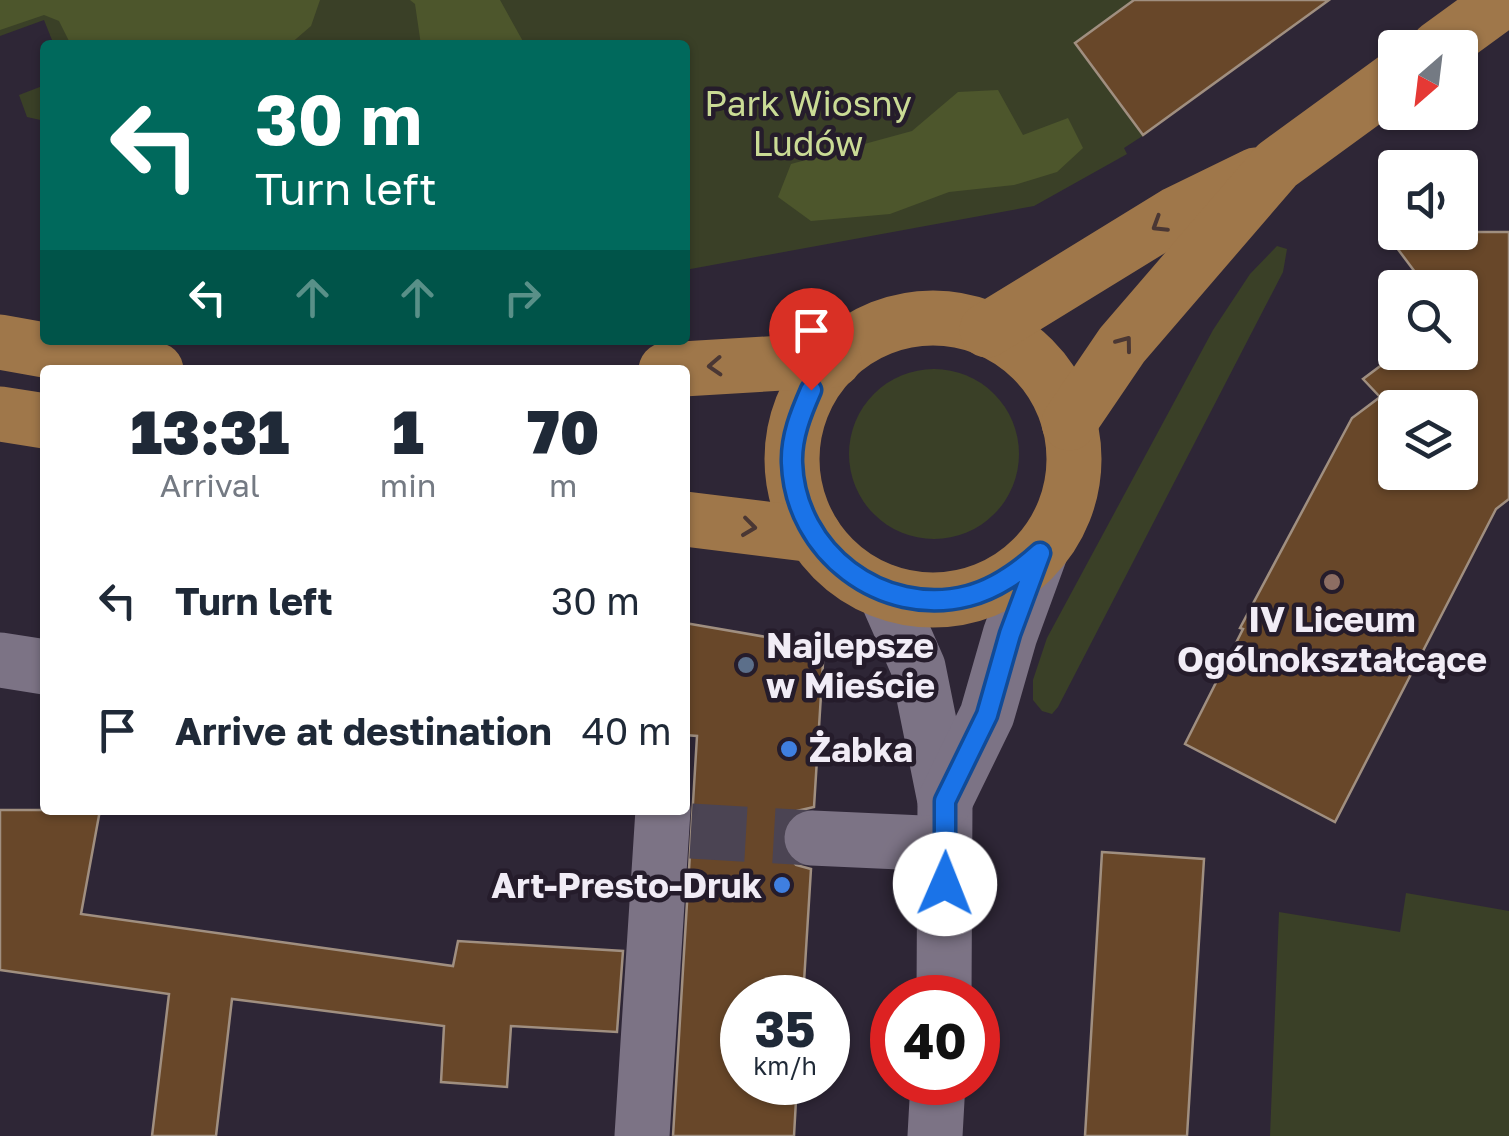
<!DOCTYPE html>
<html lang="en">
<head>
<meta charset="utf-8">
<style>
	:root { --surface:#fff; --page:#f2f2f3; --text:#1f2937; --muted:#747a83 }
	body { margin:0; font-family:"Golos Text",sans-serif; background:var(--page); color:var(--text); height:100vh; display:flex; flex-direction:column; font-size:38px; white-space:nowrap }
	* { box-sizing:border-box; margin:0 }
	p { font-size:32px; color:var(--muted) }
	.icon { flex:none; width:55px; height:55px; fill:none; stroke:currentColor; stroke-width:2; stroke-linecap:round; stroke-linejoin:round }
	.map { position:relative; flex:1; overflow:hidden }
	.drawer { position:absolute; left:40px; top:365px; width:650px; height:450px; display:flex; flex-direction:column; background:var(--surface); border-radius:10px; box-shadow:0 2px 8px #0004 }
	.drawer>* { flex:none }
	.top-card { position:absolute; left:40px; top:40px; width:650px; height:305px; border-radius:10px; box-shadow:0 2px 8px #0004; background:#00695c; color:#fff; overflow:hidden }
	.needle { width:65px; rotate:208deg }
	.buttons { position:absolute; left:1378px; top:30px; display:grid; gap:20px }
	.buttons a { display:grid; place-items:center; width:100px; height:100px; border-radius:10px; background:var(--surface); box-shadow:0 2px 8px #0004; font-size:50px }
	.speed { position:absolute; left:720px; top:975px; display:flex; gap:20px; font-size:50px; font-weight:700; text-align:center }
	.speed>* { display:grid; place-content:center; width:130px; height:130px; border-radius:50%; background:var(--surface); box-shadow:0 2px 8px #0004; line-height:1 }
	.speed small { font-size:25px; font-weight:400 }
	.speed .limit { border:15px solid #d22; background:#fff; color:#111 }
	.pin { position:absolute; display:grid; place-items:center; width:85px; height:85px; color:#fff; margin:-102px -42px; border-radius:50% 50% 50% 0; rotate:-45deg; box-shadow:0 0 10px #0007 }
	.pin .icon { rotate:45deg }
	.me { position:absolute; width:110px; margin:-55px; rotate:1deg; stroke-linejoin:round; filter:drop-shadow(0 0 8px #0008) }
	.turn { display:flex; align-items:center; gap:35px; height:210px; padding:0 50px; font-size:45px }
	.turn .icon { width:130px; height:130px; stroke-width:2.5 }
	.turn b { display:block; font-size:70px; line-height:85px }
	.lanes { display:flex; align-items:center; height:95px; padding:0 50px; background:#0003; justify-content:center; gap:50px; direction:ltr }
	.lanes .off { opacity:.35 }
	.eta { display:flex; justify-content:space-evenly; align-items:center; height:170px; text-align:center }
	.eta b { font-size:60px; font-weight:800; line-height:70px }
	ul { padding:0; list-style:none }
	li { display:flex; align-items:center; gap:30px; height:130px; padding:0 50px }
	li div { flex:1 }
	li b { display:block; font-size:38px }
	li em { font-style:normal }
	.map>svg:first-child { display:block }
	.green { fill:#3a4027 }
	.forest { fill:#4d562c }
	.building { fill:#684729; stroke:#a08f80; stroke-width:2.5; fill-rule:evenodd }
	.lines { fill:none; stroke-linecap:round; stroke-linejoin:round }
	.minor-tunnel { stroke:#4b4453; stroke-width:55; stroke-dasharray:55 28; stroke-linecap:butt }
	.minor { stroke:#7c7385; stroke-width:55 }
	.major { stroke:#9f774a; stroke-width:55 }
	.oneway { stroke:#4a3734 }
	.route-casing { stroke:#114b97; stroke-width:25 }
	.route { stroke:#1a73e8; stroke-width:18 }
	.education-dot { fill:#8d6e63; stroke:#251c2b; stroke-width:4 }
	.service-dot { fill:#5c6f8a; stroke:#251c2b; stroke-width:4 }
	.shop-dot { fill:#3f7fe0; stroke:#251c2b; stroke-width:4 }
	.labels { text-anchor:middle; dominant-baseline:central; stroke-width:9; stroke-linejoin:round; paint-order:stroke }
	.park-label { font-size:35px; fill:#cadb95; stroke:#251c2b }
	.poi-label { font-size:35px; font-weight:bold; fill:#f1ecf6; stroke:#251c2b; text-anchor:start }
</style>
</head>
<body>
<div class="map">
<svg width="1509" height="1136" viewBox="0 0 1509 1136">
	<rect width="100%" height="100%" fill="#2e2636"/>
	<g class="green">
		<path d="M0,0h1134l-59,43 69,92 -20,13 3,6 -93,52 -349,64v-225h-631l-10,-25 -44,16z"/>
		<path d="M45,85v36l-18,-4 -8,-22z"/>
		<path d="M1277,246l10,3 -4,23 -225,435 -6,7 -10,-3 -9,-11v-20l14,-42 166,-308 37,-56z"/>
		<circle cx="934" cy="454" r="85"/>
		<path d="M1406,893l103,18v225h-239l9,-224 121,20z"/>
	</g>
	<g class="forest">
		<path d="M0,0h320l-9,26 -22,19h-218l-12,-24 -15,-6 -44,15z"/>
		<path d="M410,0h90l25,45h-104l-6,-41z"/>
		<path d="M998,90l25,45 45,-17 15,30 -26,24 -43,13 -65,7 -59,22 -79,7 -33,-24 13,-33 121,-33 46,-39z"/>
	</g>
	<g class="building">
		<path d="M1134,0h195l-186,135 -68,-92z"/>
		<path d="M1385,232h124v267l-13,10 -161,313 -150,-78 58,-115 -3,-1 112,-210 28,-21 -17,-18 36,-27h61v-64h-33zM1395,408h65v64h-65z"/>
		<path d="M685,623l139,24 -10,160 -17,4 -12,11 -4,14 4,17 11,12 15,4 -8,129h-61v84h55l-3,54h-121l24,-400 -12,-1z"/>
		<path d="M0,810h100l-19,104 372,52 5,-25 165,10 -6,81 -106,-6 -4,61 -66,-5 3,-56 -212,-27 -16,137h-64l17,-142 -169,-24z"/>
		<path d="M1102,852l102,7 -17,277h-102z"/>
	</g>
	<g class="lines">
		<path class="minor-tunnel" d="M691,831l121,7"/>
		<g class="minor">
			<path d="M885,592l33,75 27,134 -1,197"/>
			<path d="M0,660l45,7"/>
			<path d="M945,801l42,-86 23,-80 30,-82"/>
			<path d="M812,838l133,6"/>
			<path d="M642,1136l21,-326"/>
			<path d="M935,1136l3,-54"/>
		</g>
		<g class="major">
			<path d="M1438,48l66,-48"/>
			<circle cx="933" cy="459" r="141"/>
			<path d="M987,330l189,-116 80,-39"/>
			<path d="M0,342l156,28"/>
			<path d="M666,370l168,-10"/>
			<path d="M0,414l45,7"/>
			<path d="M1069,423l53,-78 155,-180 118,-86"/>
			<path d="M685,519l129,16"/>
		</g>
	</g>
	<defs><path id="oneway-chevron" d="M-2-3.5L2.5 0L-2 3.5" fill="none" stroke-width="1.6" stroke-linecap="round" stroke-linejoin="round" transform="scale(2.5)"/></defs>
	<g class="oneway">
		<use href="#oneway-chevron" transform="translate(1159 225) rotate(148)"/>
		<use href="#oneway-chevron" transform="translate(1125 343) rotate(-53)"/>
		<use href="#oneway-chevron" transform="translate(715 366) rotate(177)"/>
		<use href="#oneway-chevron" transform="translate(749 527) rotate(7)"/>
	</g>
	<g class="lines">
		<defs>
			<path id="route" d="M811,390c-10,23 -20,47 -19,73 3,89 90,155 176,133 28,-7 51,-24 72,-43l-30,81 -23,81 -42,86v83"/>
		</defs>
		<use href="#route" class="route-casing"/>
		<use href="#route" class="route"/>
	</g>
	<circle class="education-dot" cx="1332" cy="582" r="10"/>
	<circle class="service-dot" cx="746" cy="665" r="10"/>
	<g class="shop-dot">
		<circle cx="789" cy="749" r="10"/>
		<circle cx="782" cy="885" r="10"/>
	</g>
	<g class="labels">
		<g class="park-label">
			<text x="808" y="103">Park Wiosny<tspan x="808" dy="40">Ludów</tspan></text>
		</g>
		<g class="poi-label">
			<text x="1332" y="619" text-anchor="middle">IV Liceum<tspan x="1332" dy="40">Ogólnokształcące</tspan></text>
			<text x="766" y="645">Najlepsze<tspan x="766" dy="40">w Mieście</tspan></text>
			<text x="809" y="749">Żabka</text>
			<text x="762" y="885" text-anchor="end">Art-Presto-Druk</text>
		</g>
	</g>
</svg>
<div class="buttons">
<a><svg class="needle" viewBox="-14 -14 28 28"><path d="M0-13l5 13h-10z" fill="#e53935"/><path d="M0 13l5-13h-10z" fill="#747a83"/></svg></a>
<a><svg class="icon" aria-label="sound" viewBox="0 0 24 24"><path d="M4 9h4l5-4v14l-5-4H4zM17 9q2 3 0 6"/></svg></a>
<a><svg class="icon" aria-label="search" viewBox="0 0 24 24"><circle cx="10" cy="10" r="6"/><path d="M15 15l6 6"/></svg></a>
<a><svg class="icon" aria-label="layers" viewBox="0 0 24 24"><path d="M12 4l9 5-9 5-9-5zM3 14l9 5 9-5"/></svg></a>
</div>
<div class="speed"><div>35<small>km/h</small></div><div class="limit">40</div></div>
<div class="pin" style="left:811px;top:390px;background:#d93025"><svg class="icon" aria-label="arrive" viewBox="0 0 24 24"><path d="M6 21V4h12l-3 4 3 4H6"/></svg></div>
<svg class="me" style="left:945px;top:884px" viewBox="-20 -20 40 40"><circle r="19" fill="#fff"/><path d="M0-13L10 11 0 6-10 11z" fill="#1a73e8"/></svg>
<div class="top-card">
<div class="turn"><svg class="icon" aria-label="left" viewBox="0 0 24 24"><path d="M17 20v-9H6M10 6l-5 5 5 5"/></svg><div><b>30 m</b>Turn left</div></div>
<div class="lanes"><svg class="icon" aria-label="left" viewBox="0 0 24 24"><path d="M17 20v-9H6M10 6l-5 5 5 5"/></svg><svg class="icon off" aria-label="ahead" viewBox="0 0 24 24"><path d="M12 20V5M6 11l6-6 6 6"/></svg><svg class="icon off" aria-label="ahead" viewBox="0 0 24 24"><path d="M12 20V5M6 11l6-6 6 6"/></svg><svg class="icon off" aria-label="right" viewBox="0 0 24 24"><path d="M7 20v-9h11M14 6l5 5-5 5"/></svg></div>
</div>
<section class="drawer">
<div class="eta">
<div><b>13:31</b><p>Arrival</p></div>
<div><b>1</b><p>min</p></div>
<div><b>70</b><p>m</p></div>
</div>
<ul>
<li><svg class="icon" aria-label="left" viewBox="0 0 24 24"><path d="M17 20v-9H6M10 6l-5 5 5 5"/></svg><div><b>Turn left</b></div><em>30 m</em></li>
<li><svg class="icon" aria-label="arrive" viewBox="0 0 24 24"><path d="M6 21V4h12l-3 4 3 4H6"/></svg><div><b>Arrive at destination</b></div><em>40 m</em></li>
</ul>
</section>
</div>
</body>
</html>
